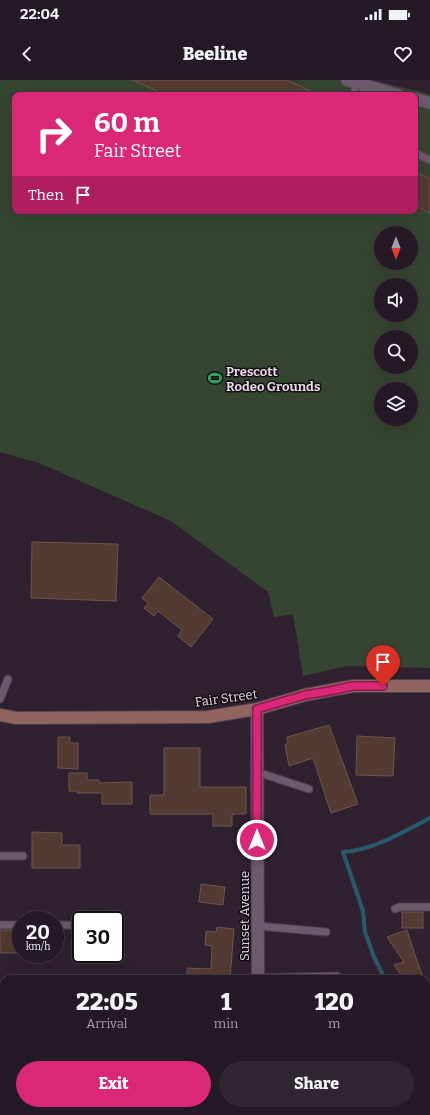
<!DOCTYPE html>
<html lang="en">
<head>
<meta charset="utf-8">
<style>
	:root { --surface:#241925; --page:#302632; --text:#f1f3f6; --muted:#a3a0a7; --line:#413842; --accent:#db2777 }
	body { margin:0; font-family:Bitter,serif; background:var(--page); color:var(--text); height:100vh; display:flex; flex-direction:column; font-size:15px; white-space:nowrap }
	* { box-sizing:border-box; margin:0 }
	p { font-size:13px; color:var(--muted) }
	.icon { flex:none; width:22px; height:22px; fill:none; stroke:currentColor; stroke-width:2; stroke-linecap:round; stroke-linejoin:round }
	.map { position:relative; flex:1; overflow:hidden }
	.side { position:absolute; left:0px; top:895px; width:430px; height:140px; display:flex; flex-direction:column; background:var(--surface); border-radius:12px 12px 0 0; box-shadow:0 4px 16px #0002,0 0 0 1px var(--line) }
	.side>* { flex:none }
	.guide { position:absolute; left:12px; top:12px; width:406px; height:122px; border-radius:8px; box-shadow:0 4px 16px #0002,0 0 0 1px var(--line); background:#db2777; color:#fff; overflow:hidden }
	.needle { width:26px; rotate:180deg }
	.fabs { position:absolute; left:374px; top:146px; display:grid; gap:8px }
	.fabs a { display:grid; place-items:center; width:44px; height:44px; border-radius:50%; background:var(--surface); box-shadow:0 4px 16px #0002,0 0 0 1px var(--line); font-size:20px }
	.speed { position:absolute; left:12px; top:831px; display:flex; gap:8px; font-size:20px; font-weight:700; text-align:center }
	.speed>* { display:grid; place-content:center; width:52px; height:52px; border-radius:50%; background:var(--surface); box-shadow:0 4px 16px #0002,0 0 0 1px var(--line); line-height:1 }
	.speed small { font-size:10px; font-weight:400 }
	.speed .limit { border:2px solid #111; border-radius:6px; background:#fff; color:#111 }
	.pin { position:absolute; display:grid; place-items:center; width:34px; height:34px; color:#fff; margin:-41px -17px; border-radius:50% 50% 50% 0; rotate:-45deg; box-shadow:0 0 4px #0007 }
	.pin .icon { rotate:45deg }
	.me { position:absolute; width:44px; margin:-22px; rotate:0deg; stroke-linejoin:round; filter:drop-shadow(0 0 3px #0008) }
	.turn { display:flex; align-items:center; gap:14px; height:84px; padding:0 16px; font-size:18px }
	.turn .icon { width:52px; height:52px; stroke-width:2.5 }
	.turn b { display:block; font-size:28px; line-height:34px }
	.then { display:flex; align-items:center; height:38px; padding:0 16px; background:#0003; gap:8px; font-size:15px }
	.eta { display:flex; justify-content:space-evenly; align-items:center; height:68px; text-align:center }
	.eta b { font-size:24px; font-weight:800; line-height:28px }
	.cta { display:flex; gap:8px; margin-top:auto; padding:8px 16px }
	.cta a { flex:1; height:46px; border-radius:24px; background:var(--accent); color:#fff; font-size:16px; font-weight:800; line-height:46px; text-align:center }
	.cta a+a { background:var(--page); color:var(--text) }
	.status { display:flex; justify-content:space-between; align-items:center; height:28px; padding:0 20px; background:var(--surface); direction:ltr }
	.status svg { height:11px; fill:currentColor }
	header { display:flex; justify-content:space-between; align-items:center; height:52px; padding:0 16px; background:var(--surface); font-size:18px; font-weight:800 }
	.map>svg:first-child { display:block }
	.green { fill:#364532; fill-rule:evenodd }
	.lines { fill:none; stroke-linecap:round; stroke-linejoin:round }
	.stream { stroke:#285a6a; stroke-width:4 }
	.building { fill:#533b33; stroke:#6e554c }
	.lane-casing { stroke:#4d404d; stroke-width:9 }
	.street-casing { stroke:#4d404d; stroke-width:14 }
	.secondary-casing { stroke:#4d404d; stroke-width:14 }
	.lane { stroke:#6d5a6d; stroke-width:7 }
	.street { stroke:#6d5a6d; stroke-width:12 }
	.secondary { stroke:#90655f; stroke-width:12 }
	.route-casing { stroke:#8e194d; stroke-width:10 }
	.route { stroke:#db2777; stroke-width:7 }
	.labels { text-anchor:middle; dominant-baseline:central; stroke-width:3; stroke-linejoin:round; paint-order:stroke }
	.poi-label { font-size:13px; font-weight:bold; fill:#e3d8e3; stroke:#140d14; text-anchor:start }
	.street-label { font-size:13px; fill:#e3d8e3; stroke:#140d14 }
</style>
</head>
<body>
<div class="status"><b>22:04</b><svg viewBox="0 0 49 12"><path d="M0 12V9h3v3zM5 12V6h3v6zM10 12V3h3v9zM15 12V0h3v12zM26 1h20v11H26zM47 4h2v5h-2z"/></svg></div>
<header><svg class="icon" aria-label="back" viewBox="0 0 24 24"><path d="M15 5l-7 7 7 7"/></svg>Beeline<svg class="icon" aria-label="heart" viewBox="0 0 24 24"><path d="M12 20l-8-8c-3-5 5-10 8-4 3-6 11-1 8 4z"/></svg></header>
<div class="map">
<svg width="430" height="1035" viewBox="0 0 430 1035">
	<rect width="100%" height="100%" fill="#302131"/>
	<path class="green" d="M0,0h371l59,14v574l-83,-2 -44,10 -10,-62 -19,3 -6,-25 -97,-71 -132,-58 -39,-11zM15,15h400v116h-400zM381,153h30v30h-30zM381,205h30v30h-30zM381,257h30v30h-30zM381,309h30v30h-30z"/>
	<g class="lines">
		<g class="stream">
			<path d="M385,899l-11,-22 -9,-25 -2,-21 -20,-59c29,-1 62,-21 87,-34"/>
			<path d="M419,1031l1,4"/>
		</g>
	</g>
	<g class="building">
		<path d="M132,0h155l32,15h-152z"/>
		<path d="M415,92l15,7v34l-15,-7z"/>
		<path d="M32,462l86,2 -2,57 -85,-3z"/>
		<path d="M159,497l54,42 -22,28 -13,-11 4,-6 -24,-19 -4,5 -10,-8 4,-5 -6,-5z"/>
		<path d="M329,645l29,79 -27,9 -18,-55 -24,8 -4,-21 3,-2 -1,-6z"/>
		<path d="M357,656l38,2 -2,38 -37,-1z"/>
		<path d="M58,657h12v6h8v26l-20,-1z"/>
		<path d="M164,668h36v39h46v27h-14v12h-19v-12h-63v-19h14z"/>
		<path d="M69,693h18v7h12v3l33,-1v22h-30v-11h-25v-2h-8z"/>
		<path d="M32,752l30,1v12h18v23h-48z"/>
		<path d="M201,804l24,3 -2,18 -24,-3z"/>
		<rect x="402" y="832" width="21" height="16"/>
		<path d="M217,847l17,2 -4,50h-43v-11l24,1 1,-23 -7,-1 1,-14 10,1z"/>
		<rect x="0" y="850" width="21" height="23"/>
		<path d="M407,850l9,28 8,21h-20l-10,-14 10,-3 -17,-25z"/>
	</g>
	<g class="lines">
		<defs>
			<g id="lane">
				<path d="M353,15l4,-12"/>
				<path d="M415,73l15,7"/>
				<path d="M0,619l8,-20"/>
				<path d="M257,692l52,17"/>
				<path d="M0,776h23"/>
				<path d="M395,829l4,-2h31"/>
				<path d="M0,845h21"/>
				<path d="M55,845h26"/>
				<path d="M258,846l68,6"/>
				<path d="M258,898l79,-2"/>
				<path d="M0,936h4"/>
				<path d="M0,982l4,1"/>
			</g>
			<g id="street">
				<path d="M347,0l51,15"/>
				<path d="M415,19l15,4"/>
				<path d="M257,629l1,270"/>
				<path d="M259,1031v4"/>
			</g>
			<path id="secondary" d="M0,635l16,3 192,-1 49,-8 48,-14 48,-9h77"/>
		</defs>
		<use href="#lane" class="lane-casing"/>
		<use href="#street" class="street-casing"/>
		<use href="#secondary" class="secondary-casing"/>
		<use href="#lane" class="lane"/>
		<use href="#street" class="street"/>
		<use href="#secondary" class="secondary"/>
	</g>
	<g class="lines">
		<defs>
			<path id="route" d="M257,760v-131l48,-14 24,-4 24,-5h30"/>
		</defs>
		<use href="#route" class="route-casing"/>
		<use href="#route" class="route"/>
	</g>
	<defs>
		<symbol id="stadium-bare" viewBox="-9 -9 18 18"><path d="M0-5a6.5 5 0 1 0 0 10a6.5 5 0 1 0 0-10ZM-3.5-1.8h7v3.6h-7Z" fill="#2e9e5b" stroke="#140d14" stroke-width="2.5" paint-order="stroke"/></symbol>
	</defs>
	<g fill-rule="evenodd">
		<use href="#stadium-bare" x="205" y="288" width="20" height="20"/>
	</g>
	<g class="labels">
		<g class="poi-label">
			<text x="226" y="291">Prescott<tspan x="226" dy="15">Rodeo Grounds</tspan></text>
		</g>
		<g class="street-label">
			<text transform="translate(226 618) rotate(-8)">Fair Street</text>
			<text transform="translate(244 836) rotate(-90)">Sunset Avenue</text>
		</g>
	</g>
</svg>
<div class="fabs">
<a><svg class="needle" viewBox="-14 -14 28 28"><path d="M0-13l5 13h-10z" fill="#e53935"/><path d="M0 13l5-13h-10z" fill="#a3a0a7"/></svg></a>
<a><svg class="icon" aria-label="sound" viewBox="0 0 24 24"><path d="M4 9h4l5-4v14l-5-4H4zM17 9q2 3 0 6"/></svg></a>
<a><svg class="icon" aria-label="search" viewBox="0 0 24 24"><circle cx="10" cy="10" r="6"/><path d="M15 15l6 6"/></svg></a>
<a><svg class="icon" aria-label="layers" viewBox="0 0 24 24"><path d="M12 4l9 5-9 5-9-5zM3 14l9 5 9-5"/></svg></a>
</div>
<div class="speed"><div>20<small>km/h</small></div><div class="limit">30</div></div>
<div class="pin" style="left:383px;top:606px;background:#d93025"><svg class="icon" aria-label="arrive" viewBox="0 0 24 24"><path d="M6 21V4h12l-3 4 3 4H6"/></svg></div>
<svg class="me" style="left:257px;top:760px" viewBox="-20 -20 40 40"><circle r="17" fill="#db2777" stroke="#fff" stroke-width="3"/><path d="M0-11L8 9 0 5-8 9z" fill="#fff"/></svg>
<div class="guide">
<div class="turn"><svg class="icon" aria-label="right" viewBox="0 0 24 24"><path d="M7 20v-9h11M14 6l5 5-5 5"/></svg><div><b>60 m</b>Fair Street</div></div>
<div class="then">Then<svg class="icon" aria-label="arrive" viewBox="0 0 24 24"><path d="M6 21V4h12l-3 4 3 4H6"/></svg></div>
</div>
<section class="side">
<div class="eta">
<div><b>22:05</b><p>Arrival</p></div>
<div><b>1</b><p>min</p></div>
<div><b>120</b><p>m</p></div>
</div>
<div class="cta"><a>Exit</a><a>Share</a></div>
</section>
</div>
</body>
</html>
